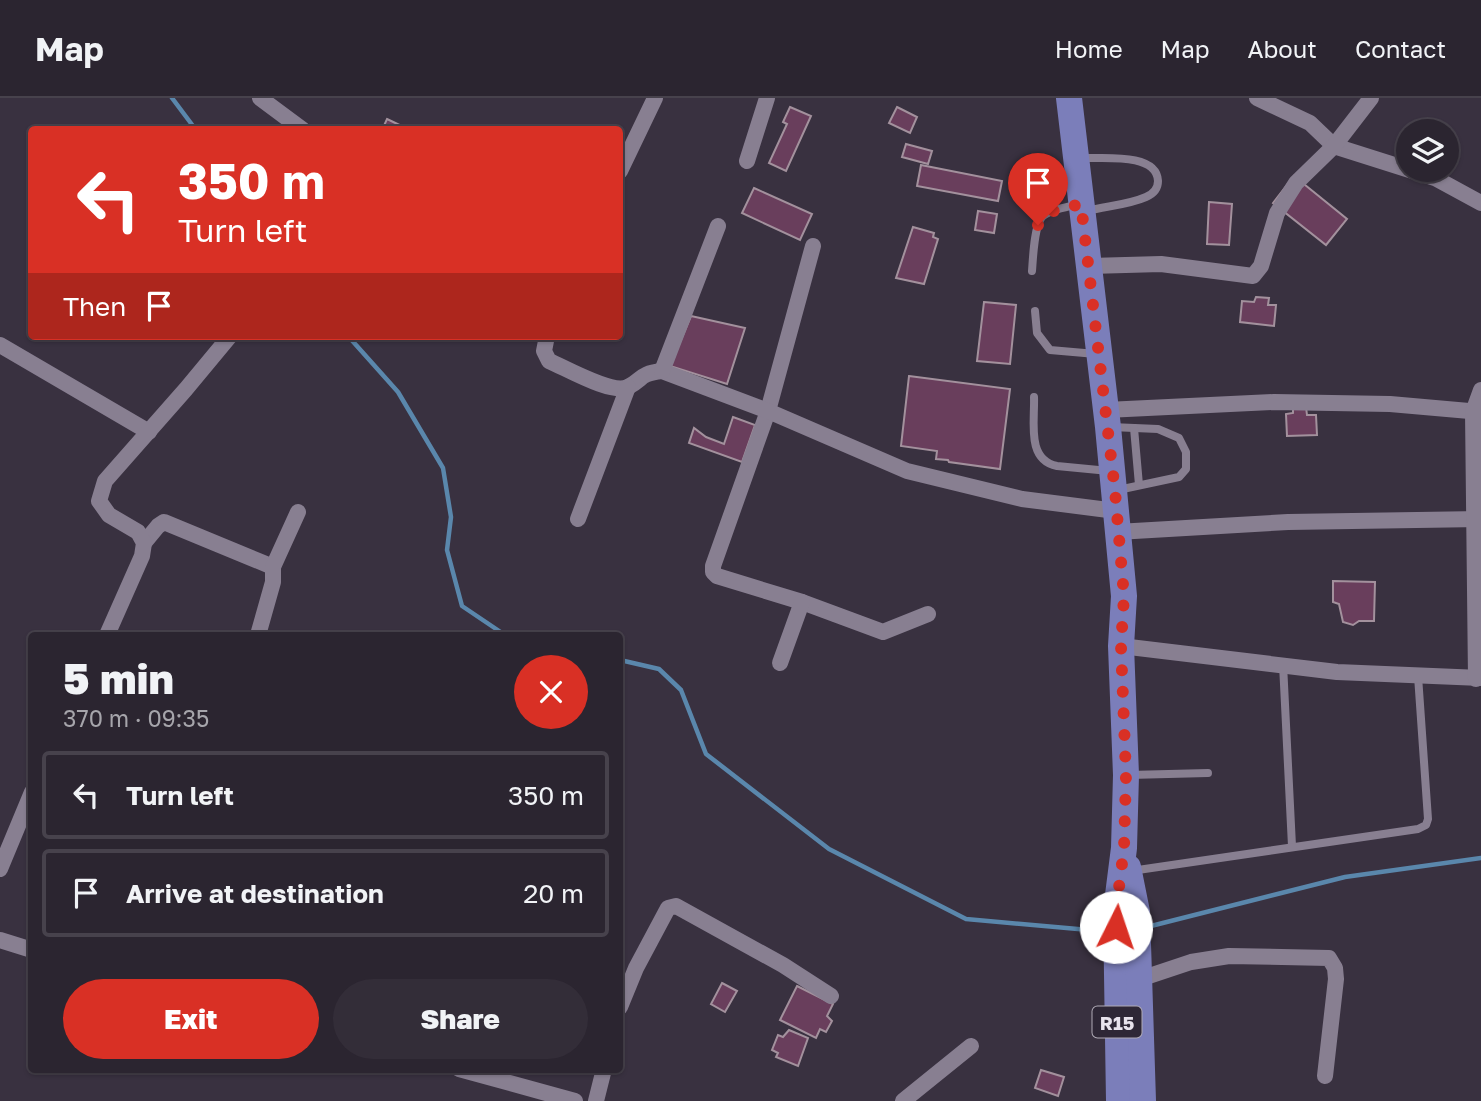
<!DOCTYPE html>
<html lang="en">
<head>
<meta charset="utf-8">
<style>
	:root { --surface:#2b2530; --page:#332d38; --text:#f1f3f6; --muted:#a6a5ab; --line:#47424c; --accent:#d93025 }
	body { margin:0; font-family:"Golos Text",sans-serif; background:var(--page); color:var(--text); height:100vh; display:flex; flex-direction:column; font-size:26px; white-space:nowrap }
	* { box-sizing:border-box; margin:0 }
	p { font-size:23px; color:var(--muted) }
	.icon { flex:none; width:38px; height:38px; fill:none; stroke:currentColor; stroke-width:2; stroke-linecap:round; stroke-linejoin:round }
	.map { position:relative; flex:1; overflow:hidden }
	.panel { position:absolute; left:28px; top:534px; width:595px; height:441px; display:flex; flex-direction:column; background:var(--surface); border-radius:7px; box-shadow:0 2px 5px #0004,0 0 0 2px var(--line) }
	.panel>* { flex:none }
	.hud { position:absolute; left:28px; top:28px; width:595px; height:214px; border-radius:7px; box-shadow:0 2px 5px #0004,0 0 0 2px var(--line); background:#d93025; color:#fff; overflow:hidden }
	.controls { position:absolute; left:1396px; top:21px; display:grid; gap:14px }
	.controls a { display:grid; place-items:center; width:63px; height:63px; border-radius:50%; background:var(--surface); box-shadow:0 2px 5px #0004,0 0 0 2px var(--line); font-size:35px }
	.pin { position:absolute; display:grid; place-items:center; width:60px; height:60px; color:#fff; margin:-72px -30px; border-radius:50% 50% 50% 0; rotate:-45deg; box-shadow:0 0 7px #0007 }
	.pin .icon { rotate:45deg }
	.me { position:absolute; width:77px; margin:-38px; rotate:4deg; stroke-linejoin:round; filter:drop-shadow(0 0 5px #0008) }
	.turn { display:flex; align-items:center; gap:24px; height:147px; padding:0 35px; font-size:32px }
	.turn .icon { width:91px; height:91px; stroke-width:2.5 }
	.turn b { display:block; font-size:49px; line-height:60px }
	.then { display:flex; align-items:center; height:66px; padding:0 35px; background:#0003; gap:14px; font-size:26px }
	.round { display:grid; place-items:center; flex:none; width:74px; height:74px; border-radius:37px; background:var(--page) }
	.head { display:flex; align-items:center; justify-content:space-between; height:119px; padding:0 35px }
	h1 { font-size:42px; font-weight:800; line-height:52px }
	.primary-button { display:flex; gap:14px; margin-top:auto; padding:14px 35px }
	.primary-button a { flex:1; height:80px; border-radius:42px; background:var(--accent); color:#fff; font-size:28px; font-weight:800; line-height:80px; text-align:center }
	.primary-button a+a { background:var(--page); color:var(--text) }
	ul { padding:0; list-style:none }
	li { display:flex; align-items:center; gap:21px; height:88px; margin:0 14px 10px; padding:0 21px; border:4px solid var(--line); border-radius:7px }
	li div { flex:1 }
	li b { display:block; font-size:26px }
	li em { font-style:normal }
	header { display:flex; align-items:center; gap:42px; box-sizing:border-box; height:98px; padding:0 35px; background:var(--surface); border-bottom:2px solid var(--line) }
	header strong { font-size:33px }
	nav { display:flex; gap:38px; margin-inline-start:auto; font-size:24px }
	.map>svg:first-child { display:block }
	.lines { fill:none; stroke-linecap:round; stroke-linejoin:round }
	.stream { stroke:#5a87ac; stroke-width:4.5 }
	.building { fill:#693e5c; stroke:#a3919d; stroke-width:2 }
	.service { stroke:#887f91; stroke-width:8 }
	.minor { stroke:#887f91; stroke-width:16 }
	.primary { stroke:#7b7eba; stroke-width:26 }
	.route { stroke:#d93025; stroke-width:12; stroke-dasharray:0 21.6 }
	.labels { text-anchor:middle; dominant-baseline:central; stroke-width:5; stroke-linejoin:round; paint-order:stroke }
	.shield { fill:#2e2736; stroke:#b0abb6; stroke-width:2 }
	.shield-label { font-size:19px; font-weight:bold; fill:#e8e3ed }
</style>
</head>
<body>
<header>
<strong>Map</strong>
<nav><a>Home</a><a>Map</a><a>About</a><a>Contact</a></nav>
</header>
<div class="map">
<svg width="1481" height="1003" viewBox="0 0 1481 1003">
	<rect width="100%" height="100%" fill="#393140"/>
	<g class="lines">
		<g class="stream">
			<path d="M172,0l24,32"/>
			<path d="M348,238l50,56 45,76 8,49 -4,33 15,56 43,29"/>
			<path d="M620,562l39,9 22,21 25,64 123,95 137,70 123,11 18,-1"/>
			<path d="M1147,829l198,-50 136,-19"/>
		</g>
	</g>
	<g class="building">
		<path d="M790,9l21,9 -25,55 -17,-8 18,-39 -4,-2z"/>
		<path d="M897,9l20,10 -7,16 -21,-10z"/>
		<path d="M387,21l23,11h-28z"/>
		<path d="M906,46l26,7 -4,13 -26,-7z"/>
		<path d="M921,67l81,16 -4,20 -81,-15z"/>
		<path d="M1294,78l53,43 -21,26 -53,-42z"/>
		<path d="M754,90l58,26 -12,26 -58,-27z"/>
		<path d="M1209,104l23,2 -3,41 -22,-1z"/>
		<path d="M978,113l19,3 -3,19 -19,-3z"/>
		<path d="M913,129l21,6 -1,4 5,2 -14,45 -28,-6z"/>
		<path d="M1256,199l13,1 -1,7h8l-2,21 -34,-4 2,-21 12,1z"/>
		<path d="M984,204l32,3 -6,59 -33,-3z"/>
		<path d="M691,218l54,12 -18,56 -57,-18z"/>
		<path d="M909,278l101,13 -10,80 -51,-7 -1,-2 -12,-1 1,-8 -36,-5z"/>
		<path d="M1293,309h13l1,8h9l1,20 -30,1 -1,-22 7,-1z"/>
		<path d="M733,319l22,8 -13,37 -53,-19 5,-15 12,9 18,7z"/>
		<path d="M1333,483l42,1 -1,39h-15l-6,4 -10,-3 -4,-18 -6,-2z"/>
		<path d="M722,885l15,8 -12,21 -14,-8z"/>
		<path d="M797,888l36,18 -6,12 5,5 -6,11 -6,-3 -4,9 -36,-18z"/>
		<path d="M789,932l19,8 -10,28 -22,-9 2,-4 -6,-3 6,-15 5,2z"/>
		<path d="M1041,972l23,7 -6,19 -23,-8z"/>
	</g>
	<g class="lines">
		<g class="service">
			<path d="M1082,60c19,1 75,-6 76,23 0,8 -5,13 -12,16 -18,8 -40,9 -59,14"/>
			<path d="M1032,173c1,-12 2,-45 10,-54 8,-8 26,-10 37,-13"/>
			<path d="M1035,213l2,22 13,17 46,4"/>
			<path d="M1034,299c1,24 -8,63 23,69l52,5"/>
			<path d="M1111,329l47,2 21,9 7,14v17l-7,8 -61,13"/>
			<path d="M1134,330l5,57"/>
			<path d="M1283,566l9,182"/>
			<path d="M1129,677l79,-2"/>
			<path d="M1131,773l287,-42 8,-4 2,-6 -10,-143"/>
		</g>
		<g class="minor">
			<path d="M260,0l43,32"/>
			<path d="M1257,0l53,25 24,23 101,32 46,25"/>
			<path d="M747,63l20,-63"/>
			<path d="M620,73l35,-73"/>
			<path d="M813,148l-45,165 -55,155v6l4,4 85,26 81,30 45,-18"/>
			<path d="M1090,168l71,-2 92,12 8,-10 16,-53 19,-30 38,-37 37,-48"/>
			<path d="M547,238l-3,15 5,10c17,7 63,34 79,26 16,-8 10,-13 34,-16l106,40 139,60 115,28 94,12"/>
			<path d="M0,247l149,87"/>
			<path d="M662,273l56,-145"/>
			<path d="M1106,312l168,-8 116,2 91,8"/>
			<path d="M578,421l50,-132"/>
			<path d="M1117,434l171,-10 193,-3"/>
			<path d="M144,445l14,-17 6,-4 109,45"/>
			<path d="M107,537l35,-79 2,-13 -6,-11 -29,-17 -10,-14 6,-20 81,-92 44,-53"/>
			<path d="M258,537l15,-53v-15l25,-55"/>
			<path d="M1121,548l216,26 144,6"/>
			<path d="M780,565l22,-61"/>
			<path d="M1476,581l-3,-267 8,-22"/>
			<path d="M0,771l32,-77"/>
			<path d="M0,842l32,10"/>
			<path d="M1140,881l51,-17 38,-6 100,2 6,10 1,11 -11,97"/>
			<path d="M620,909l16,-39 32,-60 8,-2 107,59 48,31"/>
			<path d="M459,971l116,32"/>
			<path d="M596,1003l8,-32"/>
			<path d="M903,1003l68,-55"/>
		</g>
		<g class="primary">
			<path d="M1069,0l39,329 16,169 -3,50 5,129 -2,73 -8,63 3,190"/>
			<path d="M1128,769l9,45 6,189"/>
		</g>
	</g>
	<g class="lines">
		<path class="route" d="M1038,127c7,-16 28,-17 43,-21l34,287 9,105 -3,50 5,129 -2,73 -8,63v16"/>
	</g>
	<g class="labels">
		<rect class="shield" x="1092.5" y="908.5" width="49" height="31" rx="5"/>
		<g class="shield-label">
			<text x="1117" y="924">R15</text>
		</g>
	</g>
</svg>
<div class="controls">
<a><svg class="icon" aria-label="layers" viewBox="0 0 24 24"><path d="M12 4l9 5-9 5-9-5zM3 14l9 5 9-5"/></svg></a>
</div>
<div class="pin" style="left:1038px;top:127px;background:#d93025"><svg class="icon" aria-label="arrive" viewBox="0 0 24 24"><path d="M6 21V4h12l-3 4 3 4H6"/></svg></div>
<svg class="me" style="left:1116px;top:829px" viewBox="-20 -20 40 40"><circle r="19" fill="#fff"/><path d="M0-13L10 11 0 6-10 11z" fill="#d93025"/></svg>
<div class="hud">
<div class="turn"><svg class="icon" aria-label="left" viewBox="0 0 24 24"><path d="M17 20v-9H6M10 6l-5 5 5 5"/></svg><div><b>350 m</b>Turn left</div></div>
<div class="then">Then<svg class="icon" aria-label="arrive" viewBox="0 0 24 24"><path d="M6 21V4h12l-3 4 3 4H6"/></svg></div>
</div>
<section class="panel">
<div class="head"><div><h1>5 min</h1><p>370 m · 09:35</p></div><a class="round" style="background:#d93025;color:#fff"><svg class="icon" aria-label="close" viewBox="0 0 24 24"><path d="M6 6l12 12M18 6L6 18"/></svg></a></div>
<ul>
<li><svg class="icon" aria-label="left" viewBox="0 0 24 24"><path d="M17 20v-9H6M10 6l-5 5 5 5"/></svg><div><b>Turn left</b></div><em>350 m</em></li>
<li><svg class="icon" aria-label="arrive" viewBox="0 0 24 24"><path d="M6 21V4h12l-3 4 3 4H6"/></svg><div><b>Arrive at destination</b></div><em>20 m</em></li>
</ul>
<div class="primary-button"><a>Exit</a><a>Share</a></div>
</section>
</div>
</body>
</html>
